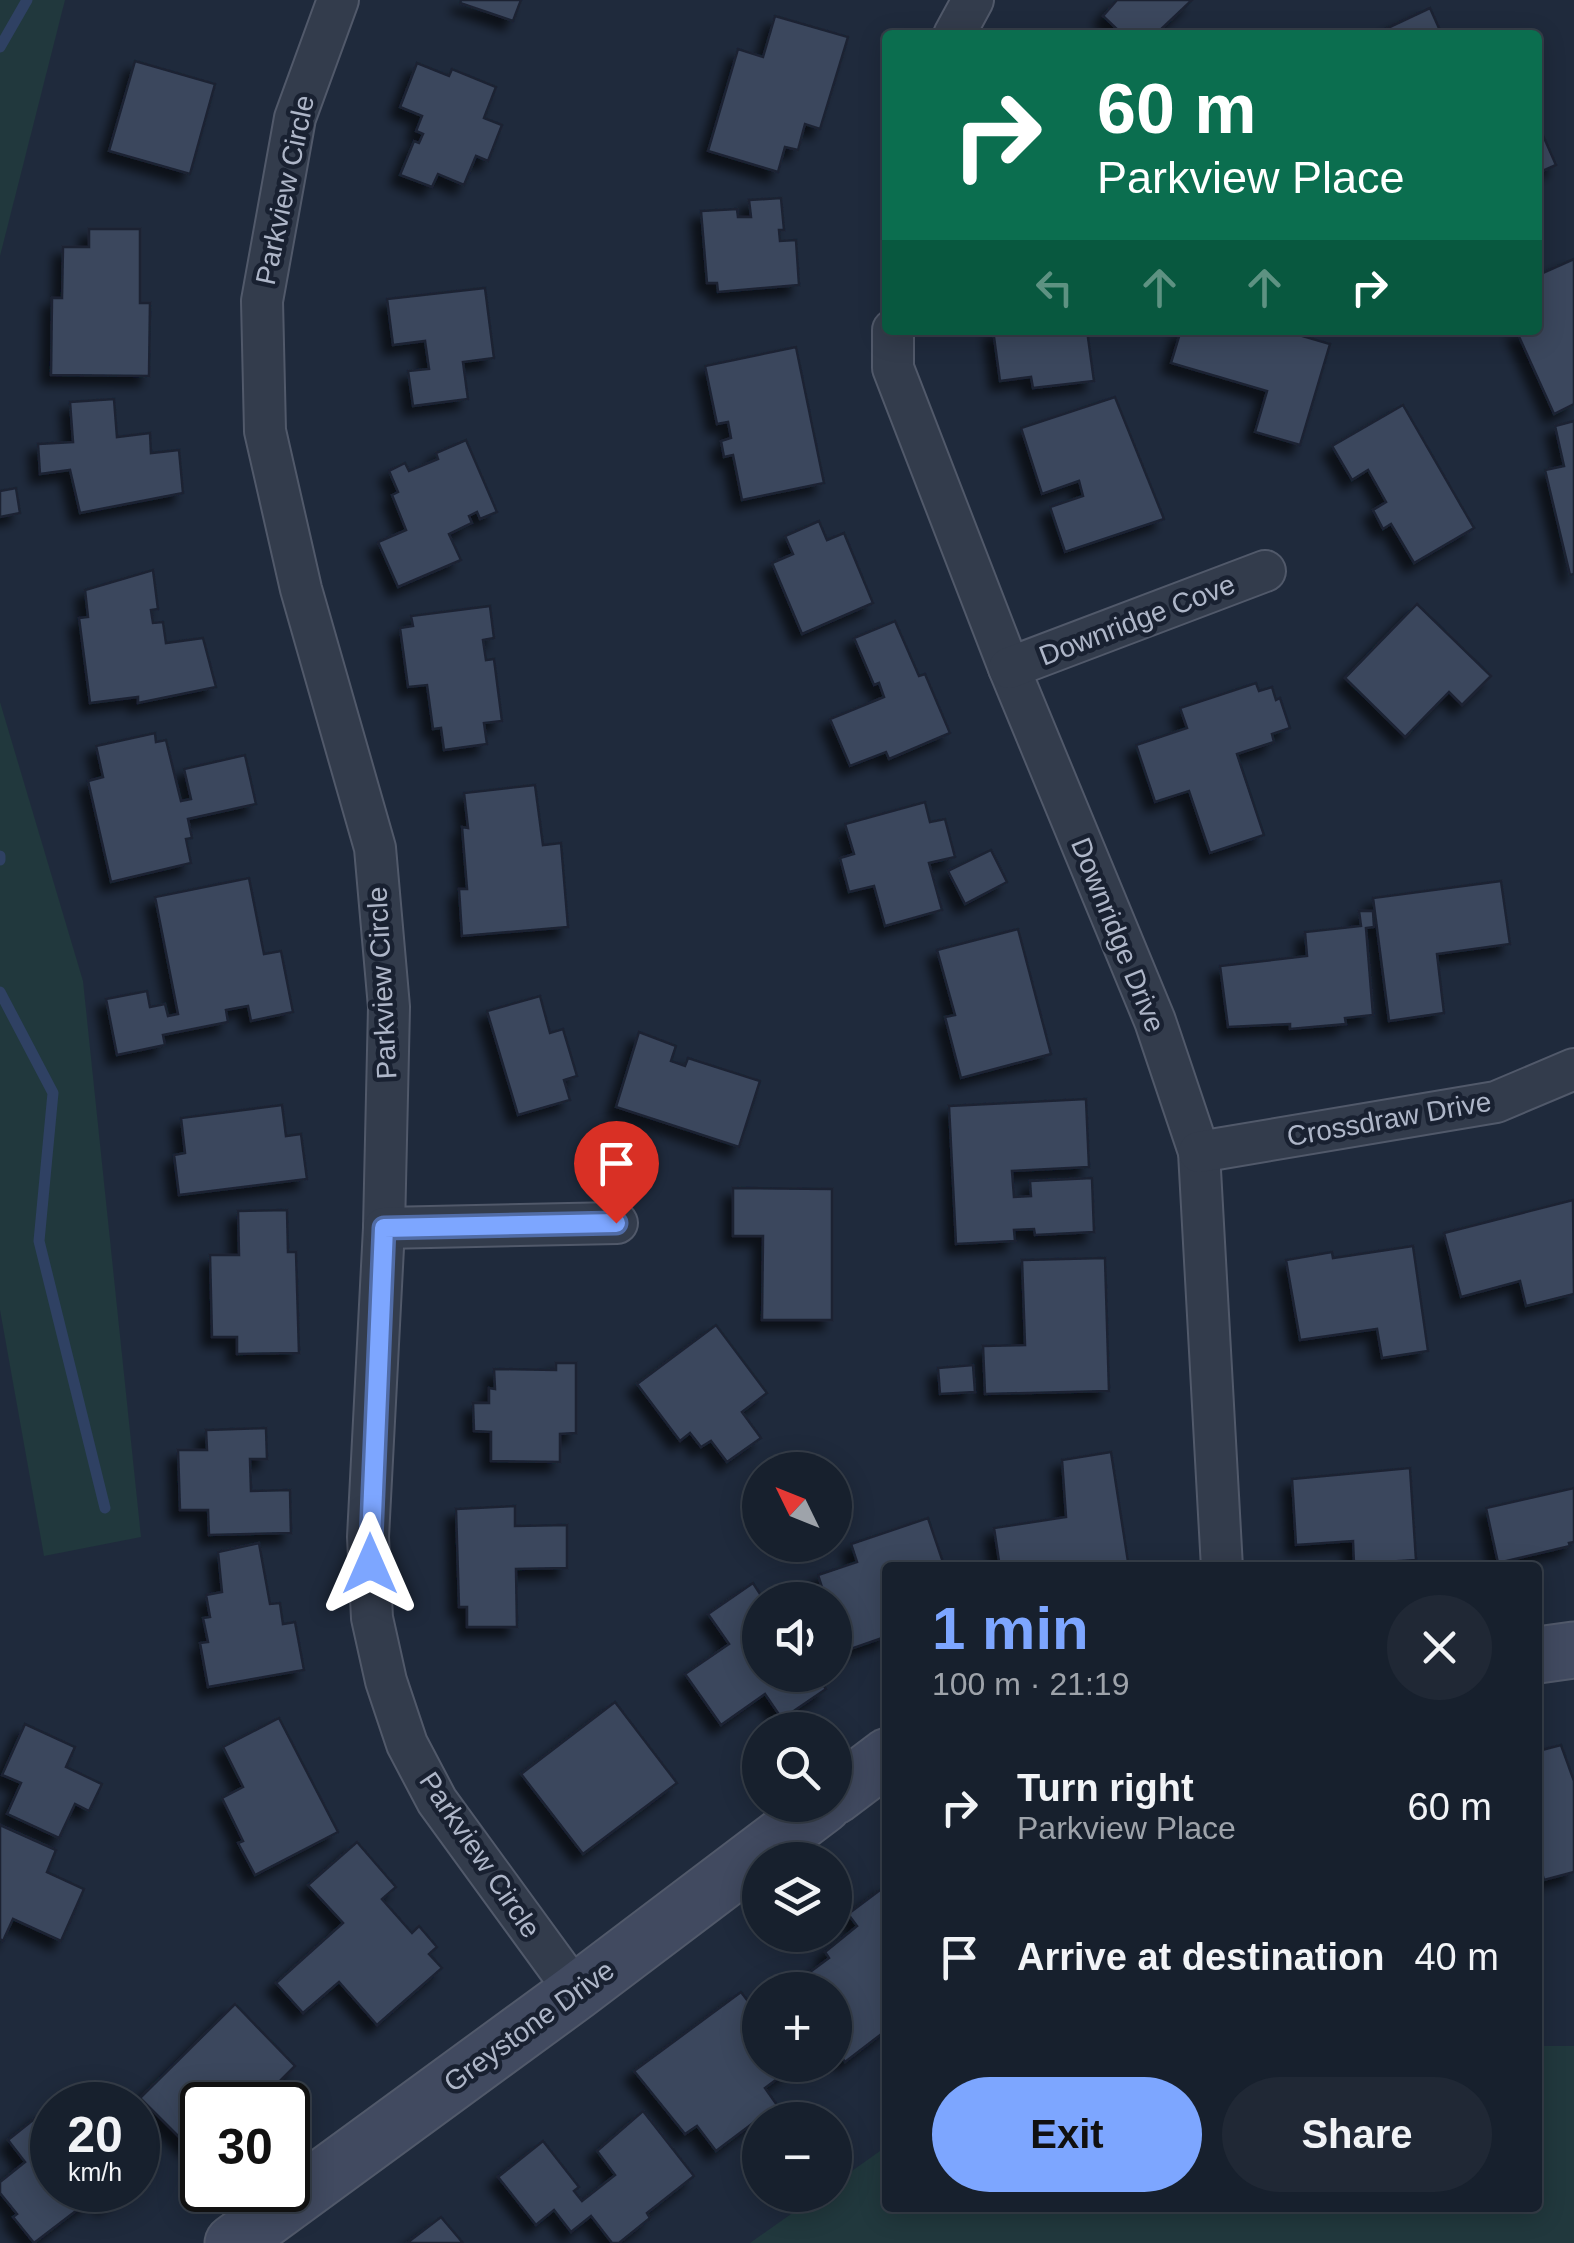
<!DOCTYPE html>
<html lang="en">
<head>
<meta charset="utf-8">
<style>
	:root { --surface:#17202d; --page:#202835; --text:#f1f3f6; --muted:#9ea3aa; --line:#363e49; --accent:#7da6ff }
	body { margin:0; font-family:Helvetica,sans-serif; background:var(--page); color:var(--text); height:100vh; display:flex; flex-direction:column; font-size:38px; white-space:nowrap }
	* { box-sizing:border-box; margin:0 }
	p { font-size:32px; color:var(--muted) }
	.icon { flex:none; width:55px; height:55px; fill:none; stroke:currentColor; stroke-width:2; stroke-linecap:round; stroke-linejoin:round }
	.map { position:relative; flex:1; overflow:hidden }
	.details { position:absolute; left:882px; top:1562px; width:660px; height:650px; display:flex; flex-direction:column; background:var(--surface); border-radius:10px; box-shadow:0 5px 25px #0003,0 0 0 2px var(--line) }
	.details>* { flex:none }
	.banner { position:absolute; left:882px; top:30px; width:660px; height:305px; border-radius:10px; box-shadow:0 5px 25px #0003,0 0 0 2px var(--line); background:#0b6e4f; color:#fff; overflow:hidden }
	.needle { width:65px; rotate:313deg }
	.buttons { position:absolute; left:742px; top:1452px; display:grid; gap:20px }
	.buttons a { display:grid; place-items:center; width:110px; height:110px; border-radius:50%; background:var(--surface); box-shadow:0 5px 25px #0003,0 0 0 2px var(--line); font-size:50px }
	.speed { position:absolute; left:30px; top:2082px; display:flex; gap:20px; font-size:50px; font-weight:700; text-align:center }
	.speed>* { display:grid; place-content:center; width:130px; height:130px; border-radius:50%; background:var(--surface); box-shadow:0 5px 25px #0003,0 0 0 2px var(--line); line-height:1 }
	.speed small { font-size:25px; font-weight:400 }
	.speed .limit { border:5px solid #111; border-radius:15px; background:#fff; color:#111 }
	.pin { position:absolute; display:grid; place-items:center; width:85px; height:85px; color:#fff; margin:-102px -42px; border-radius:50% 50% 50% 0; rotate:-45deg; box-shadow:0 0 10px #0007 }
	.pin .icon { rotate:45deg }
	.me { position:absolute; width:110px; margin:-55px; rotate:0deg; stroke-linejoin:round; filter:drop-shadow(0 0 8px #0008) }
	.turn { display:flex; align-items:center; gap:35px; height:210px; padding:0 50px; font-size:45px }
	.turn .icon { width:130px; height:130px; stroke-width:2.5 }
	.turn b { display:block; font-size:70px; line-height:85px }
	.lanes { display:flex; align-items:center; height:95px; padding:0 50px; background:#0003; justify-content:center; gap:50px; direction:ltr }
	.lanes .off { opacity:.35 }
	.round { display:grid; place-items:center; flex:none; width:105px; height:105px; border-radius:52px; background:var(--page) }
	.head { display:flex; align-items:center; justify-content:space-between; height:170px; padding:0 50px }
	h1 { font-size:60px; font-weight:700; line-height:75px; color:var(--accent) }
	.cta { display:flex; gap:20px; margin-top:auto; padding:20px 50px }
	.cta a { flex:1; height:115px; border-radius:60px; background:var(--accent); color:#111; font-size:40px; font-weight:700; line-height:115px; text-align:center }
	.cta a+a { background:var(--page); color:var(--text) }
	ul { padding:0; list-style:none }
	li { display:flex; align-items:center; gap:30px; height:150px; padding:0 50px }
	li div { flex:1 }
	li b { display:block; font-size:38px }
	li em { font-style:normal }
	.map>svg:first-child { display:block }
	.green { fill:#21383d }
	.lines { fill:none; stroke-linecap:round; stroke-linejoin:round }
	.stream { stroke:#2f4163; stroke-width:11 }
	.building { fill:#3b465d; stroke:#1b2333; stroke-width:2.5; filter:url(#shadow) }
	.street-casing { stroke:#51596a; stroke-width:44 }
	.secondary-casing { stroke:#51596a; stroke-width:59 }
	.street { stroke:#333c4c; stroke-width:40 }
	.secondary { stroke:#414a60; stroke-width:55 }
	.route-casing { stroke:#516ca6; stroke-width:25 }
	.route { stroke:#7da6ff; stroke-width:18 }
	.labels { text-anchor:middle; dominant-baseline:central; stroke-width:9; stroke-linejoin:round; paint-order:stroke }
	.street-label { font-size:28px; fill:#aeb6c8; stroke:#192131 }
</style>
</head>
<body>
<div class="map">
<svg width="1574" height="2243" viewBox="0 0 1574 2243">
	<defs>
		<filter id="shadow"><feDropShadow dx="-9" dy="9" stdDeviation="5" flood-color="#0009"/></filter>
	</defs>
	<rect width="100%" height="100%" fill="#1f2a3c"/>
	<g class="green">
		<path d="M0,0h65l-65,256z"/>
		<path d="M0,702l83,279 58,556 -97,19 -44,-246z"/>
		<path d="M1538,2046h36v197h-824l68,-48h17v-12l52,-37 1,62h650z"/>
	</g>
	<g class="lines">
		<g class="stream">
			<path d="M0,47l27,-47"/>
			<path d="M0,856v4"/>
			<path d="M0,992l53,101 -14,148 66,267"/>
		</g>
	</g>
	<g class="building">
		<path d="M461,0h60l-8,21 -53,-18z"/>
		<path d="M1117,0h75l-37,35h-32l-20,-19z"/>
		<path d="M1430,8l12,27h-62l-1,-3z"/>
		<path d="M775,16l73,21 -28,92 -15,-5 -7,26 -13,-3 -7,25 -70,-21 30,-102 25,8z"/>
		<path d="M135,61l80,23 -25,90 -81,-23z"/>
		<path d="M417,63l32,13 3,-7 44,18 -12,31 18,7 -14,36 -12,-5 -12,29 -26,-11 -6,13 -32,-12 14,-34 5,2 4,-9 -7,-3 6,-15 -22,-9z"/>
		<path d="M1538,124l18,41 -18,8z"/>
		<path d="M781,198l3,32h-5l1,11 16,-1 3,45 -81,7 -1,-9h-10l-6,-72 36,-2 1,8h13l-2,-17z"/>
		<path d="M89,229h51v74h10l-1,73 -98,-1 1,-77h10l1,-51h26z"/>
		<path d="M1574,259v145l-20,10 -38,-84h22v-55z"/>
		<path d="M485,288l9,70 -31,4 5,37 -55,7 -5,-35 21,-2 -4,-28 -32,4 -6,-46z"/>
		<path d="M993,330h94l7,51 -61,7 -2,-11 -31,4z"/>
		<path d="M1181,330h101l48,14 -30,101 -45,-13 12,-41 -96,-28z"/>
		<path d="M796,347l28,136 -82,17 -9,-45 -9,2 -3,-16 10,-3 -3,-16 -11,2 -12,-58z"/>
		<path d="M1115,397l49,122 -99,33 -15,-45 33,-11 -4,-15 -37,13 -21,-66z"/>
		<path d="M114,399l3,38 33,-4 1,20 28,-3 4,43 -103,20 -10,-43 -30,4 -2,-30 35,-2 -3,-40z"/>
		<path d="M1403,405l71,123 -60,35 -23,-39 -8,5 -10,-19 13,-8 -18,-32 -16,10 -20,-34z"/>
		<path d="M1574,421v153l-4,1 -25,-105 19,-4 -9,-40z"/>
		<path d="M466,440l31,72 -17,7 -3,-7 -8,4 3,7 -23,11 12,26 -63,27 -20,-45 28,-12 -14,-35 6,-3 -9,-21 16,-8 4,8 29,-12 -2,-6z"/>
		<path d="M16,488l4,25 -20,4v-26z"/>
		<path d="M819,521l8,19 17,-7 29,70 -71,31 -30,-71 21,-9 -8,-18z"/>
		<path d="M153,570l5,39 -7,1 2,13 10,-1 3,21 37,-5 13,49 -78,16v-6l-48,6 -11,-85 9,-1 -3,-27z"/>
		<path d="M1417,604l74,72 -29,29 -13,-13 -44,45 -60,-59z"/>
		<path d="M490,606l4,32 -11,2 3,20 8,-1 8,62 -18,2 3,21 -43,6 -3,-22 -8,1 -6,-44 -19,2 -8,-59 13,-2 -2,-10z"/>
		<path d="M895,621l24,55 6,-2 25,59 -61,26 -3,-7 -36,14 -20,-47 54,-22 -5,-14 -5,2 -20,-47z"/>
		<path d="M1256,683l3,8 13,-4 4,13 4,-2 10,30 -18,6 2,8 -37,12 27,81 -54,18 -21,-62 -34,11 -19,-57 51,-17 -7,-20z"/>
		<path d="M155,733l1,9 10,-2 15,61 10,-2 -7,-30 61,-14 11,49 -68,15 4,19 -6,1 5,24 -80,19 -23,-101 15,-4 -7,-31z"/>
		<path d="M535,785l8,60 18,-2 7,84 -106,9 -3,-47h8l-5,-62 6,1 -4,-35z"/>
		<path d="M925,802l5,20 15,-3 10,38 -26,6 13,47 -57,16 -11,-40 -25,6 -9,-34 14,-4 -9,-30z"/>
		<path d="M991,850l16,32 -42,22 -17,-33z"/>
		<path d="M249,878l15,76 17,-3 12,61 -42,9 -3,-15 -22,4 2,12 -65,13 2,10 -48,10 -11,-56 41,-8 3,16 15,-3 3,12 10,-2 -23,-117z"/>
		<path d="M1501,881l9,63 -73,10 7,59 -55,8 -16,-123z"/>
		<path d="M1359,911h14l1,16 -8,1 7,87 -28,3 1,6 -56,5v-5l-62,3 -8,-61 87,-10 -2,-24 56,-6z"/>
		<path d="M1018,929l33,125 -90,24 -16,-61 10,-2 -18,-65z"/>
		<path d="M540,996l10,37 13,-4 14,47 -13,4 6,20 -52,15 -31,-104z"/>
		<path d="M639,1032l37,14 -5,15 14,5 3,-8 72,23 -21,66 -123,-40z"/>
		<path d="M1086,1099l3,68 -77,4 2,26 17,-1 -1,-15 62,-3 2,54 -59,3 -1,-6 -20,1 1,11 -59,3 -7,-138z"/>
		<path d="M282,1105l4,31 15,-2 6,45 -128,16 -5,-40 11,-2 -4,-35z"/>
		<path d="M733,1188l99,1v131h-70l1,-84h-30z"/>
		<path d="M1573,1200l1,94 -48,12 -6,-25 -59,16 -17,-64z"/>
		<path d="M287,1210l1,42h8l3,101 -62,1v-17h-25l-2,-82h29l-1,-44z"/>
		<path d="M1413,1246l15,105 -46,7 -5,-29 -77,11 -14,-80 46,-8 1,6z"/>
		<path d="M1105,1258l4,133 -124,3 -2,-48 42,-1 -3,-85z"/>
		<path d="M716,1325l51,68 -25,19 19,26 -34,24 -16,-21 -10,6 -11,-14 -10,8 -43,-57z"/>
		<path d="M556,1363h20v70l-16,1v28l-69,-1v-29l-17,-1 -1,-28h16v-15l6,1 -1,-20 62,1z"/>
		<path d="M973,1365l2,27 -35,2 -2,-26z"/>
		<path d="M266,1428l1,31h-17l1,32 39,-1 1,43 -82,2 -1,-25h-28l-2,-60h29l-1,-20z"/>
		<path d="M1111,1452l18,116h-129l-6,-40 72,-11 -4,-57z"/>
		<path d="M1410,1468l6,92 -62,4 -1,-23 -57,4 -4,-66z"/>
		<path d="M1574,1488v54l-5,1 1,3 -72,17 -12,-55z"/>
		<path d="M515,1506v20l52,-1v43l-51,1 1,58h-50v-20h-8l-3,-98z"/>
		<path d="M928,1518l17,50h-57v68l-43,15 -10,-27v-24h-9l-8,-25 39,-13 -6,-18z"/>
		<path d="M259,1543l11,61 10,-1 3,21 12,-2 9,48 -96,17 -8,-44 8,-1 -5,-24 7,-1 -4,-22 16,-3 -4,-40z"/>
		<path d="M753,1583l11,17h-4v75h56l10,14 -44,30 -17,-25 -44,31 -36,-51 44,-30 -21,-30z"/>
		<path d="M615,1702l62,81 -94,71 -62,-80z"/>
		<path d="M279,1718l59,114 -83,43 -17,-32 5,-2 -21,-43 21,-11 -20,-40z"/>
		<path d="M25,1724l50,23 -9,20 36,17 -13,27 -14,-7 -16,34 -52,-24 14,-31 -19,-8z"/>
		<path d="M1561,1745l13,36v91l-30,8 -6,-22v-107z"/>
		<path d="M0,1825l56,25 -9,22 37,17 -23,52 -48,-22 -10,22 -3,-2z"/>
		<path d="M357,1842l39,45 -14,12 30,34 7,-7 18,21 -8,7 13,14 -65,57 -38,-43 -36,31 -27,-30 67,-60 -35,-38z"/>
		<path d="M888,1884v145l-43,33 -10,-14v-58h-31l13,-10 -7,-8 19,-14 -4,-6 32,-26 -9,-12z"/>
		<path d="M741,1992l19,25v48h36l-31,23 12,17 -61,46 -19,-25 -12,8 -51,-63z"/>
		<path d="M235,2004l60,62 -39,39 -10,-10 -10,10h-34v33l-11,11 -51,-51z"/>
		<path d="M643,2111l51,65 -47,37 3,5 -31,25h-7l-21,-27 -20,16 -17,-22 -18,15 -38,-48 45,-36 36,46 -5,4 8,10 33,-26 -18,-24z"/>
		<path d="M43,2112l9,12v66h74l-20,15 -8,-11 -64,49 -21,-26 4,-3 -17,-21v-11l25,-20 -17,-22z"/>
		<path d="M441,2217l22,26h-56z"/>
	</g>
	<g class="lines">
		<defs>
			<g id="street">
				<path d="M338,0l-43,118 -33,183 3,130 36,158 74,259 14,159 -5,221 -16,309 4,81 14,63 21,63 30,57 139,191"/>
				<path d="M954,35l19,-35"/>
				<path d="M893,330v38l116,300 146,353 44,131 23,416"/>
				<path d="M1009,668l256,-97"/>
				<path d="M1199,1152l297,-50 78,-33"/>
				<path d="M384,1228l233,-5"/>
			</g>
			<g id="secondary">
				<path d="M1538,1655l36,-5"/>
				<path d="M835,1796l53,-40"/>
				<path d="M233,2243l343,-251 247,-187"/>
			</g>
		</defs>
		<use href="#street" class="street-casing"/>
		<use href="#secondary" class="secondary-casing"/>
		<use href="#street" class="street"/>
		<use href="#secondary" class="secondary"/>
	</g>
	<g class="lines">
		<defs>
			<path id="route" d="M370,1564l14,-336 232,-5"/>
		</defs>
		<use href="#route" class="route-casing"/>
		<use href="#route" class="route"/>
	</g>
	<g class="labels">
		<g class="street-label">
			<text transform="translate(285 190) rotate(-78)">Parkview Circle</text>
			<text transform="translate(1137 620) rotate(-21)">Downridge Cove</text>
			<text transform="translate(1118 935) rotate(68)">Downridge Drive</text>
			<text transform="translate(382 983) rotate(-93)">Parkview Circle</text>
			<text transform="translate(1389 1119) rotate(-10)">Crossdraw Drive</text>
			<text transform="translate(480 1855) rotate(56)">Parkview Circle</text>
			<text transform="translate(529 2026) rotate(-36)">Greystone Drive</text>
		</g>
	</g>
</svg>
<div class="buttons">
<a><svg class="needle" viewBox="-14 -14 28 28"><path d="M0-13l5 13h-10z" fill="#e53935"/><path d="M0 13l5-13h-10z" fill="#9ea3aa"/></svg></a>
<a><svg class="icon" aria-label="sound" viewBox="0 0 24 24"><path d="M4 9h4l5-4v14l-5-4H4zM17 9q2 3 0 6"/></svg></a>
<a><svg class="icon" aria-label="search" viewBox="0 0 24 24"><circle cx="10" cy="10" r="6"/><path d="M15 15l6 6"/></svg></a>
<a><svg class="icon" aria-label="layers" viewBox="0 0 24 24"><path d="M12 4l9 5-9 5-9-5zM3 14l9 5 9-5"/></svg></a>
<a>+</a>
<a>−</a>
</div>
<div class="speed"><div>20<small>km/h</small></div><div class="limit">30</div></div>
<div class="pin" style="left:616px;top:1223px;background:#d93025"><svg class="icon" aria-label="arrive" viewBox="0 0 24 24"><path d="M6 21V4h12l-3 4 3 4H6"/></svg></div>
<svg class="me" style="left:370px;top:1564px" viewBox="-20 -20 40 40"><path d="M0-17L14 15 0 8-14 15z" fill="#7da6ff" stroke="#fff" stroke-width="4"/></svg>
<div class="banner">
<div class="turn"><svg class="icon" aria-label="right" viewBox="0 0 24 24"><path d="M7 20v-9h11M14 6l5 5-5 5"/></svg><div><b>60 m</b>Parkview Place</div></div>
<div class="lanes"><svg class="icon off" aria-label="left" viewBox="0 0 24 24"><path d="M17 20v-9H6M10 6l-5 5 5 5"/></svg><svg class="icon off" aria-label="ahead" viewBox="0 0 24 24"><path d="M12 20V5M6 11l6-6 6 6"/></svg><svg class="icon off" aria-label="ahead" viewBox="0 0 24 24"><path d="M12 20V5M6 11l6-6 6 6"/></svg><svg class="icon" aria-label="right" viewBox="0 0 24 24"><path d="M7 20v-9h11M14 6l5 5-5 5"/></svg></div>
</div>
<section class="details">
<div class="head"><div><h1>1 min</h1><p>100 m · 21:19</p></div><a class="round"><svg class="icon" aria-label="close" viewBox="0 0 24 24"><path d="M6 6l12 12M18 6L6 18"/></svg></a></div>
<ul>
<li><svg class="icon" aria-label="right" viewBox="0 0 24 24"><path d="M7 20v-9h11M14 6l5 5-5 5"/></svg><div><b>Turn right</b><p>Parkview Place</p></div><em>60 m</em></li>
<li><svg class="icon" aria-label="arrive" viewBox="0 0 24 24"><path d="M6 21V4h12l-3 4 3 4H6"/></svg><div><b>Arrive at destination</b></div><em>40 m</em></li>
</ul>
<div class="cta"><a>Exit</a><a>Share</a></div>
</section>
</div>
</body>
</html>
